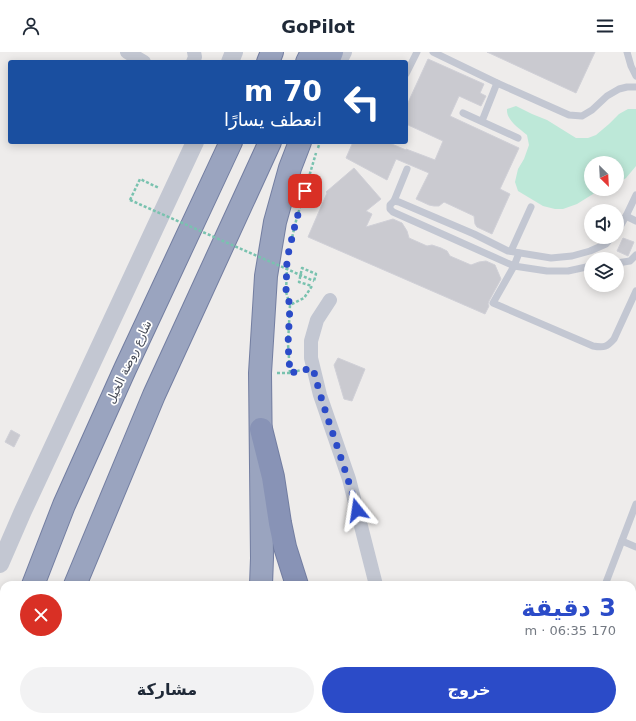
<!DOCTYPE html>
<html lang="ar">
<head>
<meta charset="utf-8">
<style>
	:root { --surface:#fff; --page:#f2f2f3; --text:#1f2937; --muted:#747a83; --accent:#2b4bc8 }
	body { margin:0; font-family:"DejaVu Sans",Cairo,sans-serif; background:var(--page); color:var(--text); direction:rtl; height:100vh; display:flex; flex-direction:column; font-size:15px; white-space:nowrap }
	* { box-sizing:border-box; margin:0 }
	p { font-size:13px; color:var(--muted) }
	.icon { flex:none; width:22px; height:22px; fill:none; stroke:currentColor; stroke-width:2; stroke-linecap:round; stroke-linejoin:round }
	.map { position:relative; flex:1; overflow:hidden; direction:ltr }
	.side { position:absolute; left:0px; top:529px; width:636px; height:140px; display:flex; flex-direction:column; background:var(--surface); border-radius:12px 12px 0 0; box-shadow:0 2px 10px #0003; direction:rtl }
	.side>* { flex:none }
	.guide { position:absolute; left:8px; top:8px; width:400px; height:84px; border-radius:4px; box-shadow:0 2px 10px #0003; direction:rtl; background:#1a4fa0; color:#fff; overflow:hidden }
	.needle { width:26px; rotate:156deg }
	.fabs { position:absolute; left:584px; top:104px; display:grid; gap:8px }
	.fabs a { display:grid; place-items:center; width:40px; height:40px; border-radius:50%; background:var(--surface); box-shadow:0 2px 10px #0003; font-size:20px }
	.pin { position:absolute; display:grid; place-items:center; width:34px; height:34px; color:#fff; margin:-17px; border-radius:8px; box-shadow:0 2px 6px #0006 }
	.me { position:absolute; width:44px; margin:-22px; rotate:345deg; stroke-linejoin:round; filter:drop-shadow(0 0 3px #0008) }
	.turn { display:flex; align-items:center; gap:14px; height:84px; padding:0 20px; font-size:18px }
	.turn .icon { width:52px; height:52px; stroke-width:2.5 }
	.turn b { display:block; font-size:28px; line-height:34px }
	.round { display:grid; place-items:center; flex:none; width:42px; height:42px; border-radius:21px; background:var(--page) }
	.overview { display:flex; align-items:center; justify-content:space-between; height:68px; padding:0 20px }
	h1 { font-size:24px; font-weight:800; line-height:30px; color:var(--accent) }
	.primary-button { display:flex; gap:8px; margin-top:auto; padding:8px 20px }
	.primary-button a { flex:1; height:46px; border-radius:24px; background:var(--accent); color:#fff; font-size:16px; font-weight:800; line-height:46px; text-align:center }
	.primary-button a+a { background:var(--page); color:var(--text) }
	header { display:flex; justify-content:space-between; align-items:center; height:52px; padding:0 20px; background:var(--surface); font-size:18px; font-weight:800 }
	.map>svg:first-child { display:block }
	.green { fill:#bde8d8 }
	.building { fill:#cacad0; stroke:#d0d0d7 }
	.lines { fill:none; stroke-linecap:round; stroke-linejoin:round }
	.trunk-casing { stroke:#737ea1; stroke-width:24 }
	.motorway-casing { stroke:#737ea1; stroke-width:24 }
	.path { stroke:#79c2af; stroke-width:2.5; stroke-dasharray:3 2; stroke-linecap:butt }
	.service { stroke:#c3c7d2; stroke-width:7 }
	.minor { stroke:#c3c7d2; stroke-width:14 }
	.tertiary { stroke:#c3c7d2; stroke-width:18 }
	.trunk { stroke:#9aa4bf; stroke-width:22 }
	.motorway { stroke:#8893b6; stroke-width:22 }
	.path-bridge { stroke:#79c2af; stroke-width:2.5; stroke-dasharray:3 2; stroke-linecap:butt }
	.route { stroke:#2b4bc8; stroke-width:7; stroke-dasharray:0 12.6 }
	.labels { text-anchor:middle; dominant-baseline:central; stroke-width:3.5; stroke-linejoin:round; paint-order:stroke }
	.street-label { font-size:12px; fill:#464b57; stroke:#fff }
</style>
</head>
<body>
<header><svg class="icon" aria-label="menu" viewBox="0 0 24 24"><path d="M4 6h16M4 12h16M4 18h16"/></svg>GoPilot<svg class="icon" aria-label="person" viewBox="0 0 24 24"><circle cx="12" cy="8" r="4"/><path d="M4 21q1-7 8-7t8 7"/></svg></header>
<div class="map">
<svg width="636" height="669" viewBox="0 0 636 669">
	<rect width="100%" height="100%" fill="#eeeceb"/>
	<path class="green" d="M516,54l16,8 15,6 29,18h12l8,-3 13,-11 10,-10 9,-5h8v57l-10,12 -9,6v-21h-26v26h10l-24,15 -14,5h-8l-12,-3 -25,-15 -3,-9 3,-13 6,-10 5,-14 -2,-10c-8,-7 -21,-15 -20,-26z"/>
	<g class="building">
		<path d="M487,0h108l-19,41z"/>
		<path d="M428,7l56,25 -4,9 6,3 -5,10 -22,-10 -9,20 69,32 -19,41 10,5 -18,40 -15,-7 -2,-3 -1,-8 -30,-14 -5,4h-5l-5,-1 -13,-6 13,-26 -33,-14 -9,21 -41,-22 7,-16h34l19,8v-1l29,11 8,-19 -37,-17v-17z"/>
		<path d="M354,116l27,31 -15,12 6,3 -6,13 27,-8 9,4 5,8 2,7 18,8 5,-1 9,3 6,3 3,5 21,9 8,-3 7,-1 9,4 6,14 -12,22 -1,3 1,2 -4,8 -177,-77 19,-44 -1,-1z"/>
		<path d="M623,186l11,4 -6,14 -11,-5z"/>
		<path d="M338,306l27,11 -13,32 -8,-2 -10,-34z"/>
		<path d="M11,378l9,5 -6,12 -9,-5z"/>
	</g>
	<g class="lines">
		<defs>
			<g id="trunk">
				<path d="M268,10l4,-10"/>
				<path d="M307,10l5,-10"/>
				<path d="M328,10l4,-10"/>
				<path d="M33,533l31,-80 61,-136 106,-227"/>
				<path d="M75,533l79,-190 116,-253"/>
				<path d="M261,533l1,-27 -2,-185 6,-97 9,-54 15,-54 10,-26"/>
				<path d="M0,627l4,-12"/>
				<path d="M26,669l1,-4"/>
				<path d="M244,669l1,-4"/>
			</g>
			<g id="motorway">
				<path d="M261,377l12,48 7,46 5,24 12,38"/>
				<path d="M330,665l3,4"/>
				<path d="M361,665l3,4"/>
				<path d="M58,669l2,-4"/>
			</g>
		</defs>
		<use href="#trunk" class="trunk-casing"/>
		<use href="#motorway" class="motorway-casing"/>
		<g class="path">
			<path d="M318,96l2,-6"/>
			<path d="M130,148l10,-21 19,9"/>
			<path d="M291,190l5,-21 20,-68"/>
			<path d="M287,215l-1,25 4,13"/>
			<path d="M277,321h13l11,-3"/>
			<path d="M290,321l-2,-29 2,-39 14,-7 8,-12 -13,-4 3,-14 14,6 -2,7"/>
		</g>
		<g class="service">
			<path d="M433,0l64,31 72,32 13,1 10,-6 15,-14 12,-7 8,-2h9"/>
			<path d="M627,0l4,14 5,10"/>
			<path d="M406,22l11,-22"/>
			<path d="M463,61l55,25"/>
			<path d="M482,69l15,-38"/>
			<path d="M394,149l13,-32"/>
			<path d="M626,164l10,5"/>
			<path d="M617,180l9,-16 10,-21"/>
			<path d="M511,199l20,-44"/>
			<path d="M519,201l-5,13 -21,37 100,43c11,2 14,1 21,-7l22,-48"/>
			<path d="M617,211l13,-2 6,-6"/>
			<path d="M591,214l-23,5h-21l-33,-5 -121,-54 -3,-3v-4l4,-4 5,1 75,32 34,17 43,7 21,-2 18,-5 16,-7 6,-7"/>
			<path d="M622,489l14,6"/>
			<path d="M605,533l31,-81"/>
			<path d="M632,623l4,1"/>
			<path d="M568,665l13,4"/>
		</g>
		<g class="minor">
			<path d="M127,0l17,10"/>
			<path d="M193,10l2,-5 -1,-5"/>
			<path d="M340,10l5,-10"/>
			<path d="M330,248l-13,20 -6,21v17l9,37 29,84 27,106"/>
			<path d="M446,665l3,4"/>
		</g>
		<g class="tertiary">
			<path d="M230,10l4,-10"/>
			<path d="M0,512l23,-53 172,-369"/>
		</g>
		<use href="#trunk" class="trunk"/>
		<use href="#motorway" class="motorway"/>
		<path class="path-bridge" d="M130,148l184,81"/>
	</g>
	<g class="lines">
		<path class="route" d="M305,139l-9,30 -9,38 -1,33 4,13 -2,39 2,29 23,-5c12,48 31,94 44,142"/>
	</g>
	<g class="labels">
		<g class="street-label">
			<text transform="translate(129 310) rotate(-65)">شارع روضة الخيل</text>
		</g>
	</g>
</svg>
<div class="fabs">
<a><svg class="needle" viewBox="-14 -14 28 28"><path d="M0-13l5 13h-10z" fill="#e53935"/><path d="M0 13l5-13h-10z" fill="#747a83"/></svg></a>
<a><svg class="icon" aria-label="sound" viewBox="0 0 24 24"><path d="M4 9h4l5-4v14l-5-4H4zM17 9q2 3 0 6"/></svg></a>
<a><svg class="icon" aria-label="layers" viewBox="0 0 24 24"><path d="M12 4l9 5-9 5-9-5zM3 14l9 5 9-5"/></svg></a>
</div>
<div class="pin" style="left:305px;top:139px;background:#d93025"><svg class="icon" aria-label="arrive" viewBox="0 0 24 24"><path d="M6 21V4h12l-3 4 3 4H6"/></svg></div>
<svg class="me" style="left:357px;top:458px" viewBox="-20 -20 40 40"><path d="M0-17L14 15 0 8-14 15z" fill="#2b4bc8" stroke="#fff" stroke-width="4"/></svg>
<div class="guide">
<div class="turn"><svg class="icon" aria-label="left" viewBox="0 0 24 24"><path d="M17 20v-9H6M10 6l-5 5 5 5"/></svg><div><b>70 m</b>انعطف يسارًا</div></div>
</div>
<section class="side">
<div class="overview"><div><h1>3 دقيقة</h1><p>170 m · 06:35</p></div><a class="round" style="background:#d93025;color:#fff"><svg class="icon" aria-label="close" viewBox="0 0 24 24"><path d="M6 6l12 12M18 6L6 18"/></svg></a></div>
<div class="primary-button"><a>خروج</a><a>مشاركة</a></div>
</section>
</div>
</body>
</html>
